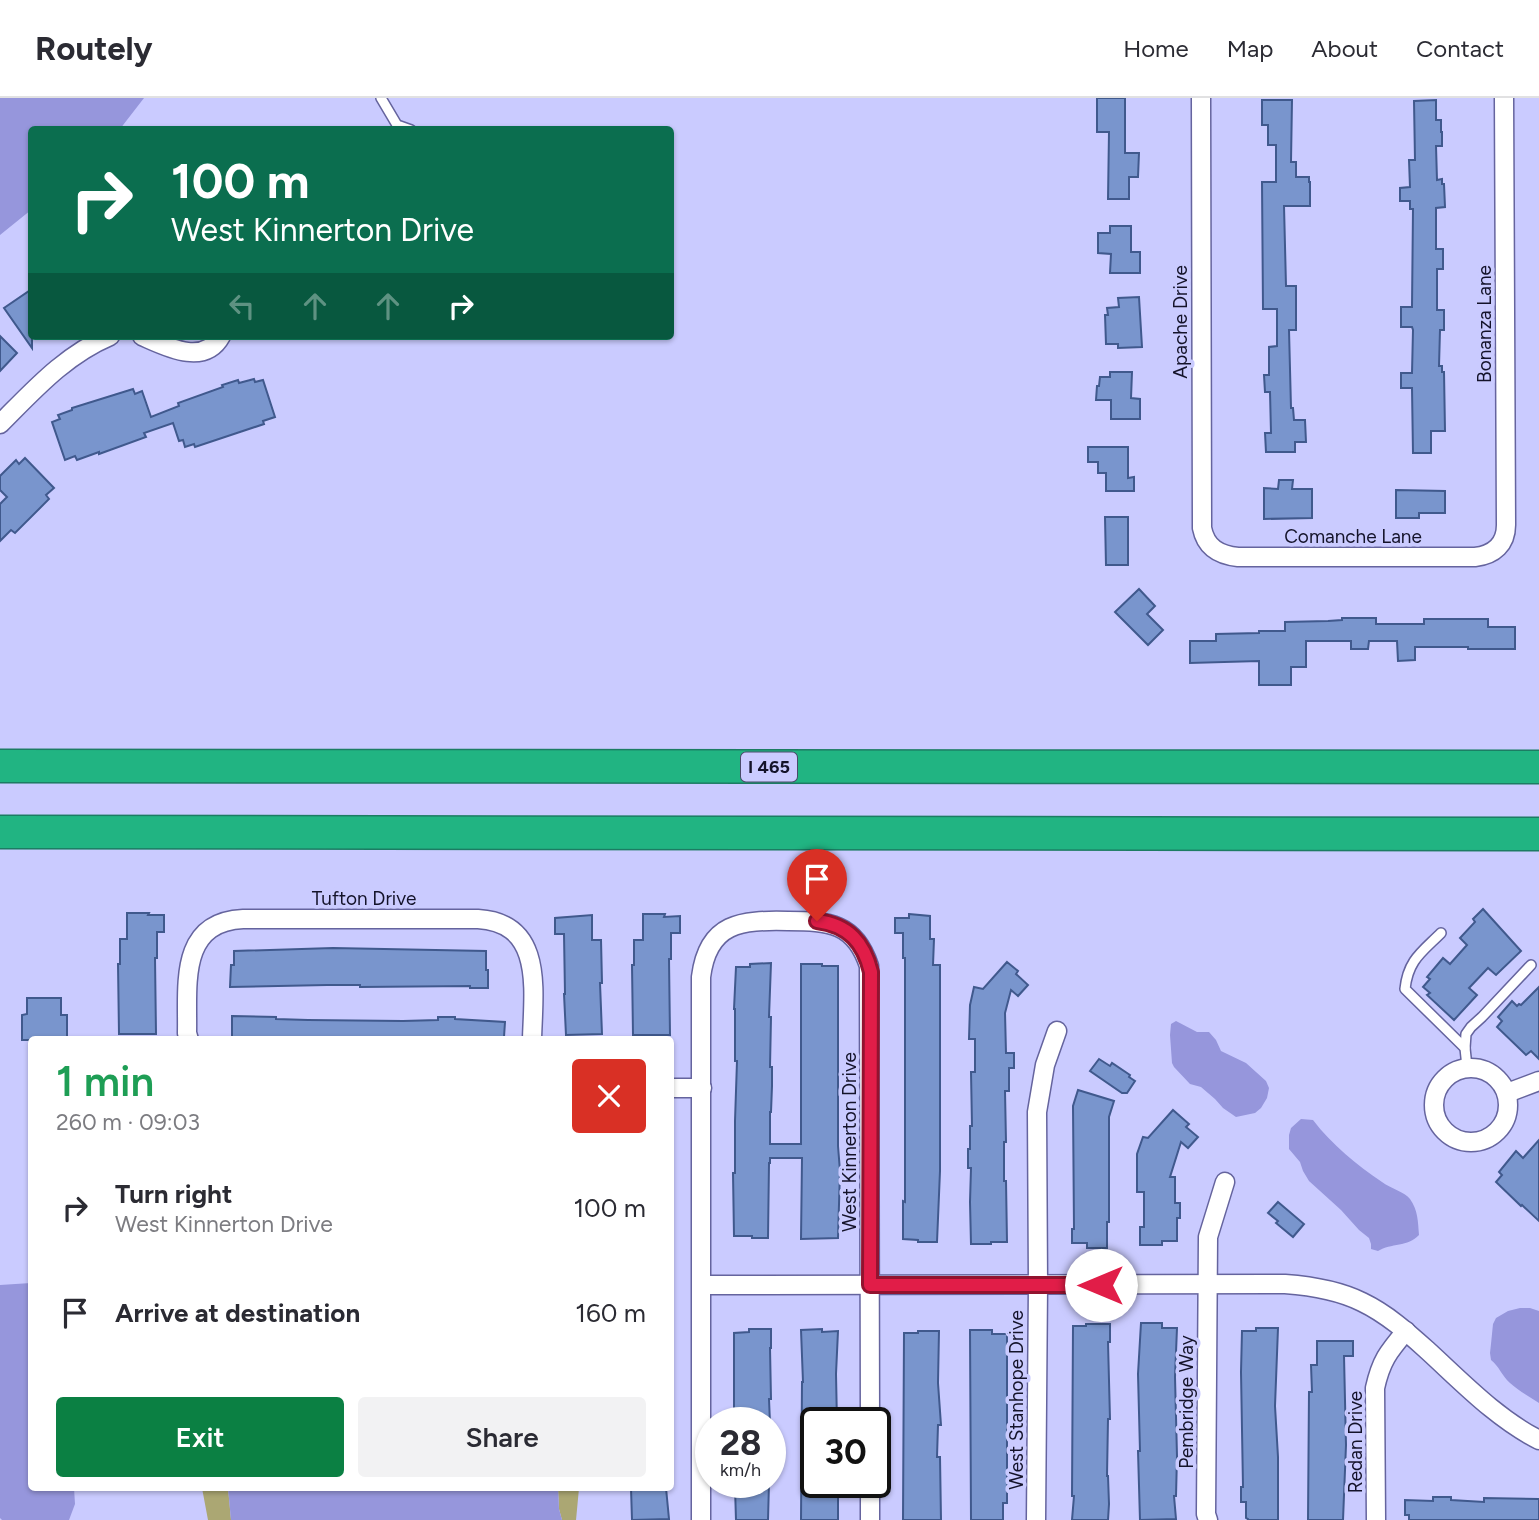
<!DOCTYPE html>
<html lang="en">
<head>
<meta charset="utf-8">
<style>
	:root { --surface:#fff; --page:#f2f2f3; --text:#2b2b33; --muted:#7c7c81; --line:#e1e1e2; --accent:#0b8043 }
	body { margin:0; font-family:Figtree,sans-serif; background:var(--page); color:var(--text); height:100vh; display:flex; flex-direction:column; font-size:26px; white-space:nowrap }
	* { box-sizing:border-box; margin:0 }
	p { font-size:23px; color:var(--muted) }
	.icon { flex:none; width:38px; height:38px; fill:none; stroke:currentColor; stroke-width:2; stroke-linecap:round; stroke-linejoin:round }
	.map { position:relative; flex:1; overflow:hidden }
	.drawer { position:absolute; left:28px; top:938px; width:646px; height:455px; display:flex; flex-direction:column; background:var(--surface); border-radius:7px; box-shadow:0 2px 5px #0004 }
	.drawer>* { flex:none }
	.top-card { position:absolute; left:28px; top:28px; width:646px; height:214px; border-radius:7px; box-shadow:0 2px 5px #0004; background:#0b6e4f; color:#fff; overflow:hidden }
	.speed { position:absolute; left:695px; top:1309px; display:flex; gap:14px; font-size:35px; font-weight:700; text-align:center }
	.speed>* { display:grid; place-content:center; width:91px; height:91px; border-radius:50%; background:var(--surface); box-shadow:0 2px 5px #0004; line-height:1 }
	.speed small { font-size:18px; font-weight:400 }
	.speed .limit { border:4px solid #111; border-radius:10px; background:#fff; color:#111 }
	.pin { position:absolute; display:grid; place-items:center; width:60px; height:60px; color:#fff; margin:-72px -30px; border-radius:50% 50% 50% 0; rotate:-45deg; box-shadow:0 0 7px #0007 }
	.pin .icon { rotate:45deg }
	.me { position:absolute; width:77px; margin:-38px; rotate:270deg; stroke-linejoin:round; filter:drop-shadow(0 0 5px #0008) }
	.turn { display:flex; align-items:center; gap:24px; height:147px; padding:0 28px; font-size:32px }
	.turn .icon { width:91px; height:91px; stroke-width:2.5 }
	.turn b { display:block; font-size:49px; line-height:60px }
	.lanes { display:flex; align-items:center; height:66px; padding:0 28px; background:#0003; justify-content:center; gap:35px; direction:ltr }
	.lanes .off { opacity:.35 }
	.round { display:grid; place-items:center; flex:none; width:74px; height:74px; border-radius:7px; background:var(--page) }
	.summary { display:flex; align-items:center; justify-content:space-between; height:119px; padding:0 28px }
	h1 { font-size:42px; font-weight:600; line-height:52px; color:#1e9e55 }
	.cta { display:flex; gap:14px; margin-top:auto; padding:14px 28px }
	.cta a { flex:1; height:80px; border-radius:7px; background:var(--accent); color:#fff; font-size:28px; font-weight:600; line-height:80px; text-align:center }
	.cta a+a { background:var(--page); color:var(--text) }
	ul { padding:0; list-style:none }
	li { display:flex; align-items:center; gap:21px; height:105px; padding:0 28px }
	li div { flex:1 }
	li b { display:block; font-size:26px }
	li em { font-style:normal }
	header { display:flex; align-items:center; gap:42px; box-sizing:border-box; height:98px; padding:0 35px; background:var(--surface); border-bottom:2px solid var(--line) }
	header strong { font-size:33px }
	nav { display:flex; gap:38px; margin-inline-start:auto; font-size:24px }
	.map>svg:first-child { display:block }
	.green { fill:#aba773 }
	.water { fill:#9696dc }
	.building { fill:#7995cd; stroke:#40598d; stroke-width:2 }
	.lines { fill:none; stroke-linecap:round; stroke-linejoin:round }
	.lane-casing { stroke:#65649e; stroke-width:12 }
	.street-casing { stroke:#65649e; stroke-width:21 }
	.highway-casing { stroke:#1c7c63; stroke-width:35 }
	.lane { stroke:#fff; stroke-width:9 }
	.street { stroke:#fff; stroke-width:18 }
	.highway { stroke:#21b482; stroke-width:32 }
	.route-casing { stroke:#92132f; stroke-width:18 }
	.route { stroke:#e11d48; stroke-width:12 }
	.labels { text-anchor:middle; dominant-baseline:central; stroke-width:7; stroke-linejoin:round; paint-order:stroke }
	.shield { fill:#cacbff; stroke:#4b4a6a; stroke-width:2 }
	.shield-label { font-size:18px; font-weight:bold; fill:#14132a }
	.street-label { font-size:19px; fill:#14132a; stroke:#cacbff }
</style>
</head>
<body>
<header>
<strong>Routely</strong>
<nav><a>Home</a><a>Map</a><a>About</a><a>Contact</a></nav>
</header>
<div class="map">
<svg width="1539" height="1422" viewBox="0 0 1539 1422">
	<rect width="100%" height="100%" fill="#cacbff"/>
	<g class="green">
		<path d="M202,1390h26l3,32h-23z"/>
		<path d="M558,1390h21l-3,32h-14l-3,-11z"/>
	</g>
	<g class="water">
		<path d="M0,0h144l-24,31 -88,1 -1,80 -31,25z"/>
		<path d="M1176,923l21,11h12l7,8 5,11 25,12 20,18 3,7 -2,10 -6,10 -6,5 -19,4 -13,-9 -8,-9 -14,-12 -11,-3 -16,-17 -2,-4 -2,-28 1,-11z"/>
		<path d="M1301,1021l12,1c19,25 44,45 69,62 8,6 23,10 28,17 8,11 8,23 9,36 -11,12 -28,8 -41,16l-7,-2v-5l-2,-6 -10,-8 -18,-20 -32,-29 -6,-10 -3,-9 -11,-13v-14l2,-7z"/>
		<path d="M31,1185l1,205h42l1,16 -6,16h-67l-2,-2v-233z"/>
		<path d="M1520,1210h10l9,3v92c-10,-6 -21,-13 -29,-20 -8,-7 -11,-17 -19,-23l-1,-7 1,-9 2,-20 3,-6 12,-7z"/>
		<path d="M228,1390h330l1,21 3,11h-331z"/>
	</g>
	<g class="building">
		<path d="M1097,0h28v55h14l-1,24h-9v22h-21l1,-67h-12z"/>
		<path d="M1262,2h30l-1,62h5v15h13v5h1v24h-26l2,80h10v44h-7l2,78h2l1,12h11l1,22h-11v10h-29l-1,-19h6l-1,-41h-5l-1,-17h5v-28l8,-1v-37h-14l-1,-127h14v-37h-8v-20h-6z"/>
		<path d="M1436,2v20h5v12h1v14h-6l1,34 5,-1v5h2l1,23 -9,1v41h7v20h-6v41h7v20h-4l-1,36h3v6h2l1,59h-14v22h-18l-1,-65h-11v-15h11l1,-43 -1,-3h-11v-20h11l1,-98h-3v-8h-10v-13l10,-1 -1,-27h6l-1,-59z"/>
		<path d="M1110,128h21v26h9v21h-30l1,-19 -13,-1v-20h12z"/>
		<path d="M32,191v59l-28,-40z"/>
		<path d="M1139,199l3,50 -24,1v-4h-12l-1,-29h3l-1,-7 12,-1 -1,-9z"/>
		<path d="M0,238l17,17 -17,18z"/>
		<path d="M1110,274h22l-1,26 9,1v20h-29v-19h-15l1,-14h2l1,-9h10z"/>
		<path d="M254,281l1,3 8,-2 12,37 -12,4 1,3 -69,23 -1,-3 -9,3 -2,-7 -4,1 -6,-18 -29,10 2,4 -47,17v-2l-22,8 -2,-4 -10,4 -13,-38 8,-3 -2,-4 14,-5v-2l61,-19 2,5 7,-3 9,26 28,-11 -1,-3 45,-16 -1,-2 16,-5 1,3z"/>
		<path d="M1088,349h40v31l6,-1v14h-28v-18h-8v-11h-10z"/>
		<path d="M25,360l29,30 -8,7 3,4 -34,34 -4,-3 -11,11v-37l7,-7 -7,-7v-14l16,-16 3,4z"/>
		<path d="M1279,382h14l-1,9h20v29l-48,1v-31l14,1z"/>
		<path d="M1396,392l49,1v22h-26v5h-23z"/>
		<path d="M1105,419h23v48h-22z"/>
		<path d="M1139,491l16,17 -8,8 16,16 -15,15 -33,-33z"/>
		<path d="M1342,520h34v6h48v-5h64v8h27v22h-47v-2h-53v13l-17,1 -1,-20h-28l-1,8h-17v-8h-45v26h-15v18h-32v-24l-69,2v-22h26v-7l43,-1v-2h26v-9l43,-1 14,-1z"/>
		<path d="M1483,811l38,42 -25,24 -8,-7 -19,20 8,7 -23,25 -27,-25 3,-2 -7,-6 7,-8 -3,-2 16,-19 7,6 17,-19 -7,-7 15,-16 -2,-3z"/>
		<path d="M127,815h22l-1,2h16v17h-7v26h-2l1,76h-37l-1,-70h2v-25h7z"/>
		<path d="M643,816h22l-1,3 16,-1v17h-9v26h-2l1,76h-37l-1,-70h2v-25h9z"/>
		<path d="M909,816l21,2v23h4l-1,26h7v206l-3,71h-19v-2l-15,-1v-38l2,1v-244h-2v-25h-8v-15h14z"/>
		<path d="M592,817v25h9l1,43h-2l2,51 -36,1 -2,-41h1l-1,-60h-9v-16z"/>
		<path d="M333,850l153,3v19h2v18h-18v-2l-110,1v-2h-33l-97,2 1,-22h3v-14z"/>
		<path d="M1007,864l11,9 -2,3 12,11 -10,11 -7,-6 -6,23 1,40h8v15h-5v23h-4l1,51h-2v39h2l1,61h-16v2h-20l-1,-42 1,-34h-3v-19h2v-23h2l-1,-54h4v-33h-6l1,-34 4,-18 9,2z"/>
		<path d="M771,865l-2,54h2l-1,50h2v19l-1,26h-1v32h31v-180h21v2h16v180l2,25 -2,67 -37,1 1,-81h-32v5h-1l-1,75h-16v-2h-18l-1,-63h2v-52l2,-60h-2v-52h-1l2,-42h14v-3z"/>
		<path d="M1539,889v72l-8,-8 -5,4 -29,-28 5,-6 -4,-4 14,-16 5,5 2,-2 2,1z"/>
		<path d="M27,900h34v17h6v25h-45v-25l5,-1z"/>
		<path d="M232,918l44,1v2l32,1 95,1 35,-1v-3h17v2l50,3 -1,15h-3v3h-267l-2,-2z"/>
		<path d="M1099,961l11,7 2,-3 18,12 -1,2 6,4 -8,12h-5l-32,-22z"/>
		<path d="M1078,992l36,11 -5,16v105h-2v26h-20v-5h-15v-14h2l-1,-123z"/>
		<path d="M1173,1012l16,14 -3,3 12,10 -10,11 -7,-6 -11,35h5v26h5v15h-3v23h-15v4h-22v-18h4v-35h-7v-38l6,-17 5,1z"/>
		<path d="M1539,1042v81l-17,-16 -1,1 -25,-24 6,-7 -3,-3 17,-21 7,7z"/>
		<path d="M1278,1104l26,22 -11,13 -17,-14 2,-2 -10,-8z"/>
		<path d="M1141,1225h21v5h15l-2,49 2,79 -1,40h-2l2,23 -36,1 -2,-69h2l-2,-77z"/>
		<path d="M1086,1226h24v18h-2l2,77h-2l-1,57h1l1,28 -1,16h-36l2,-24h-2l1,-170h13z"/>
		<path d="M1256,1230h22l-3,78 3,51v63h-30v-1l-2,-1v-16h-5v-15h2l-2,-115 1,-41h14z"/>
		<path d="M749,1231h22v19h-1l1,51h-2l1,24h-36v-90l15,-1z"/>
		<path d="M822,1231v3l16,-1 -2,43 1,49h-21v61h6v3h16v33h-37l1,-138h1l-2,-52z"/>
		<path d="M970,1232h22v4h15v169h-4v17h-32z"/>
		<path d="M918,1233h21l-1,52 3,42h-3l-1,32h3l1,63h-38l1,-187h14z"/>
		<path d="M1317,1243h36v15h-9l2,89 -3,75h-35l1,-128h3l-1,-27h6z"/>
		<path d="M748,1384l21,1 -1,37h-32l-1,-33h13z"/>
		<path d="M631,1390h35l3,31 -37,1z"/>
		<path d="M1433,1399h18v3l33,2v-4l55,1v21h-130v-5h-4v-15l28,1z"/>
	</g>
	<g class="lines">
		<defs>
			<g id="lane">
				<path d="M381,0l16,27 14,5"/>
				<path d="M1441,835c-19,19 -33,27 -36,56l60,59"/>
				<path d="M1467,969l-2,-19 1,-14 5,-7 11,-10 49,-52"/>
			</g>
			<g id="street">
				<path d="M1201,0l1,430c4,20 17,27 36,29h237c19,-2 31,-13 31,-32l-2,-427"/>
				<path d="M142,238c23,10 62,31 79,0"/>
				<path d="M0,326c34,-34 65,-69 110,-88"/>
				<path d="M189,942l-2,-7c1,-47 -9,-111 56,-114h235c67,4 55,73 54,121"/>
				<circle cx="1471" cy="1007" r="37"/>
				<path d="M670,990h32"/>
				<path d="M1507,995l32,-12"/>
				<path d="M702,1187l583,-1c27,2 53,6 77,18 25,12 45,30 65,48 35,32 69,68 112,90"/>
				<path d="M870,1384v38"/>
				<path d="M701,1422v-543c7,-55 40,-57 87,-56 41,0 67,2 81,45l1,457"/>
				<path d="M1036,1422l2,-235 -1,-173 8,-47 12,-34"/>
				<path d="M1208,1422l-2,-6 2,-277 17,-55"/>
				<path d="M1376,1422l-1,-132c6,-27 13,-36 31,-57"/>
			</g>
			<g id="highway">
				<path d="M0,668l1539,1"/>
				<path d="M0,734l1539,2"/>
			</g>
		</defs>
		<use href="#lane" class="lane-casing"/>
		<use href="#street" class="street-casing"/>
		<use href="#highway" class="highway-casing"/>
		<use href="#lane" class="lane"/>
		<use href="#street" class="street"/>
		<use href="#highway" class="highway"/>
	</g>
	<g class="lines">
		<defs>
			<path id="route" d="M817,823c32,4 47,22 54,51l-1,313h231"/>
		</defs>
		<use href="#route" class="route-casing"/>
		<use href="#route" class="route"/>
	</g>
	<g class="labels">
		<rect class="shield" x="741" y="654.5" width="56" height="29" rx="5"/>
		<g class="shield-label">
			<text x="769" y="669">I 465</text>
		</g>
		<g class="street-label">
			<text transform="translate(1180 224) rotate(-90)">Apache Drive</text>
			<text transform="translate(1484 226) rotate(-90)">Bonanza Lane</text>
			<text x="1353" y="438">Comanche Lane</text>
			<text x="364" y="800">Tufton Drive</text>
			<text transform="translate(849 1044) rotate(-90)">West Kinnerton Drive</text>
			<text transform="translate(1016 1302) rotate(-90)">West Stanhope Drive</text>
			<text transform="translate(1186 1304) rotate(-90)">Pembridge Way</text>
			<text transform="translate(1355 1344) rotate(-90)">Redan Drive</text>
		</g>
	</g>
</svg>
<div class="speed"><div>28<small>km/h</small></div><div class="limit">30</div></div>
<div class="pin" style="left:817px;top:823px;background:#d93025"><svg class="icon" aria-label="arrive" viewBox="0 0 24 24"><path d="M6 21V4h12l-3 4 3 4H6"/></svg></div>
<svg class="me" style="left:1101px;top:1187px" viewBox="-20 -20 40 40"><circle r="19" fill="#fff"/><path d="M0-13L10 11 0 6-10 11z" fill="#e11d48"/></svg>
<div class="top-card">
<div class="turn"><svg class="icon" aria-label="right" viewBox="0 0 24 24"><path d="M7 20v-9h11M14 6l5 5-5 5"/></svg><div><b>100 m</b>West Kinnerton Drive</div></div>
<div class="lanes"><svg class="icon off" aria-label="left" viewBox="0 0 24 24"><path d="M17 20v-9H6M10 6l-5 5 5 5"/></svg><svg class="icon off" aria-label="ahead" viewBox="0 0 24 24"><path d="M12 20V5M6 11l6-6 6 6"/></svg><svg class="icon off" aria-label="ahead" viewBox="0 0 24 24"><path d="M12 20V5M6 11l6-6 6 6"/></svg><svg class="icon" aria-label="right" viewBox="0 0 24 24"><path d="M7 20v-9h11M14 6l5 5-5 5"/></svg></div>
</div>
<section class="drawer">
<div class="summary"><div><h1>1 min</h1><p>260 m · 09:03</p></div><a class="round" style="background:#d93025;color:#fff"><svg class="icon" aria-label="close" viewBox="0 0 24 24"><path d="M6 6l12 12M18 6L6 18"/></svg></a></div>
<ul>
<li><svg class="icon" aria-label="right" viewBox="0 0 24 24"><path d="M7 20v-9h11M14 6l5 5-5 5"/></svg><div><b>Turn right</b><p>West Kinnerton Drive</p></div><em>100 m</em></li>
<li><svg class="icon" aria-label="arrive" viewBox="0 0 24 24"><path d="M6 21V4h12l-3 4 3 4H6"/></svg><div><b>Arrive at destination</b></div><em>160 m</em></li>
</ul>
<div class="cta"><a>Exit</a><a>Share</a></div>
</section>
</div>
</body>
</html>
